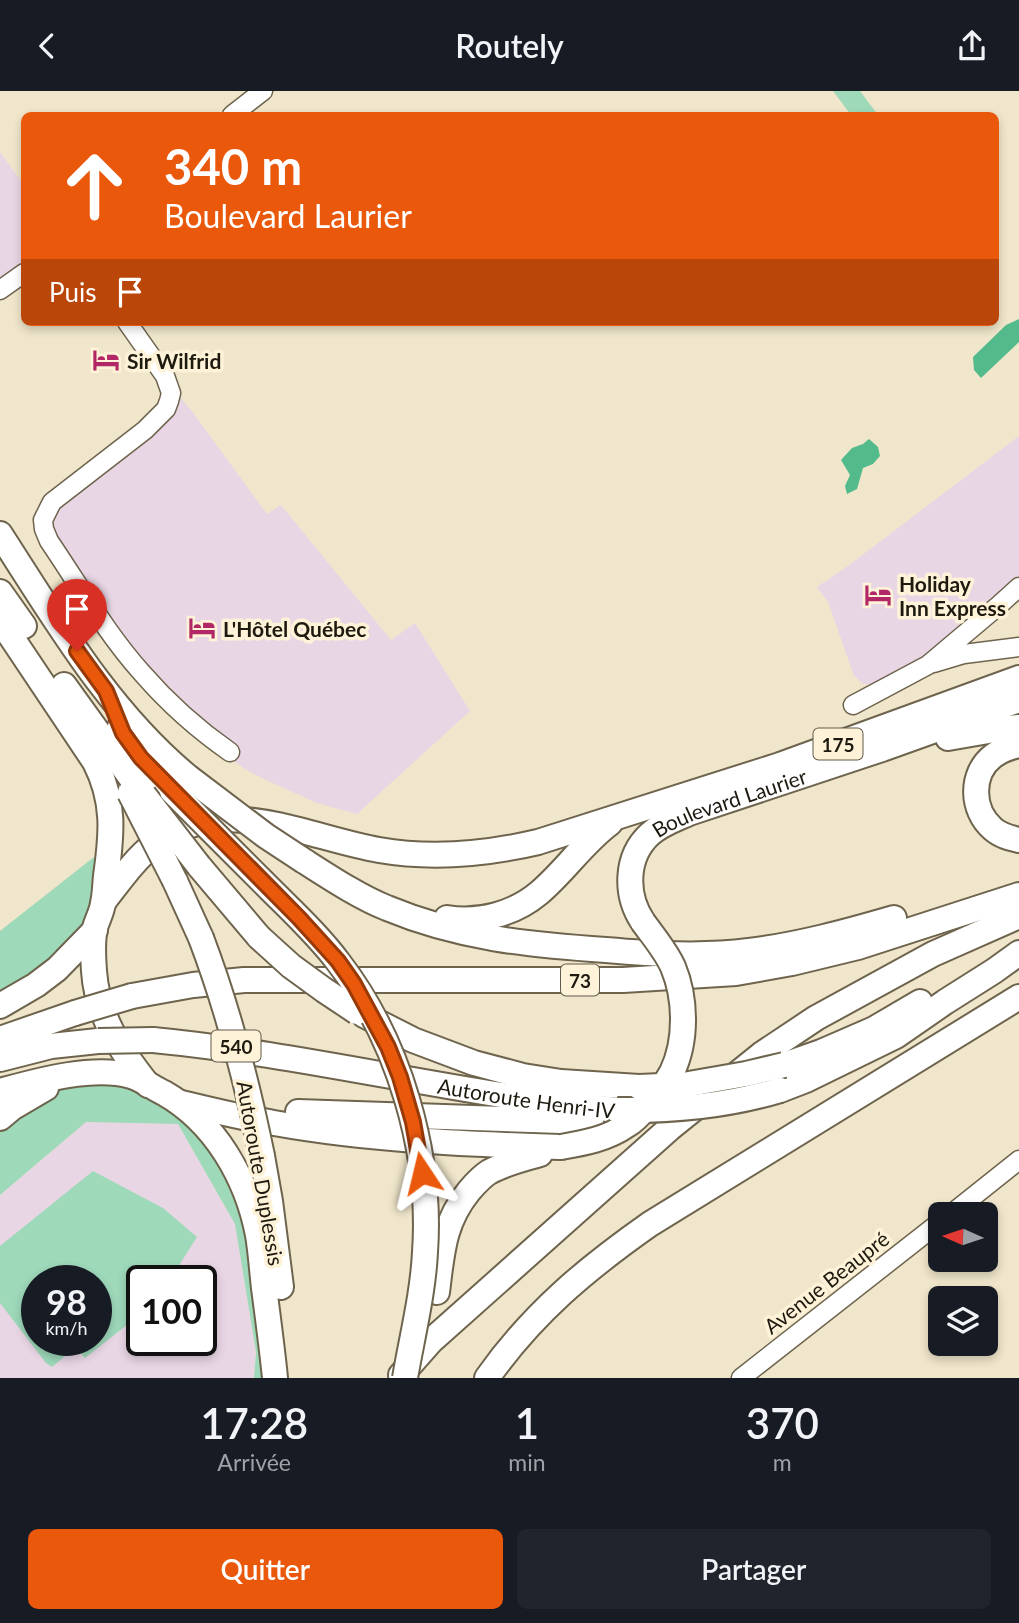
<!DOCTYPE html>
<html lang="fr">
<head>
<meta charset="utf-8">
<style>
	:root { --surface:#171b24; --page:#20242c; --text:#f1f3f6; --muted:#9ea1a6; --accent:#ea580c }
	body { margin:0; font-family:Lato,sans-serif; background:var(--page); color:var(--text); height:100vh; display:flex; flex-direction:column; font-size:26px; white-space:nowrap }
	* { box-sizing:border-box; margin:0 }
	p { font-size:23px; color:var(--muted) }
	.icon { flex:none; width:38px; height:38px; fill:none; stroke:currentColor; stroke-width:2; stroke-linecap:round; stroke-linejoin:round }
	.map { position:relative; height:1287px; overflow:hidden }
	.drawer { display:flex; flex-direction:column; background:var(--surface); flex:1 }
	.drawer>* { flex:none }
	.hud { position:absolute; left:21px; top:21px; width:978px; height:214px; border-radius:10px; box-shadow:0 4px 10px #0003; background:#ea580c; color:#fff; overflow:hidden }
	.needle { width:46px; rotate:273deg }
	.buttons { position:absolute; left:928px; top:1111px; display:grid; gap:14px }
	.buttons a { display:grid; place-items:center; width:70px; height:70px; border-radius:10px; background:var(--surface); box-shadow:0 4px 10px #0003; font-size:35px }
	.speed { position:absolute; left:21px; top:1174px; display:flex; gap:14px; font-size:35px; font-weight:700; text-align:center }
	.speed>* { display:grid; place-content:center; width:91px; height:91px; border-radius:50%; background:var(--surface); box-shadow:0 4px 10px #0003; line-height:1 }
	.speed small { font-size:18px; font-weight:400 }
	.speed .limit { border:4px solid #111; border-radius:10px; background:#fff; color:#111 }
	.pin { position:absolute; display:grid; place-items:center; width:60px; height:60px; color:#fff; margin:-72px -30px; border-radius:50% 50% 50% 0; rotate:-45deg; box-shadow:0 0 7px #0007 }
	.pin .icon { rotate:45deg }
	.me { position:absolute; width:77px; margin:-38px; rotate:350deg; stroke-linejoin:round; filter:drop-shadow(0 0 5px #0008) }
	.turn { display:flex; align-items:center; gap:24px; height:147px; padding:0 28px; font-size:32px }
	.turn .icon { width:91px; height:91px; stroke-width:2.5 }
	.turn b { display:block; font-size:49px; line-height:60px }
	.then { display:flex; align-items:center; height:66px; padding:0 28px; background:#0003; gap:14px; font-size:26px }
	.eta { display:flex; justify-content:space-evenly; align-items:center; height:119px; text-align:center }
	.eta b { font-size:42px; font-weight:600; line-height:49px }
	.cta { display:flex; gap:14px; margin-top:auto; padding:14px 28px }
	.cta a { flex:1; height:80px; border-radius:10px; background:var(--accent); color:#fff; font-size:28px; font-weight:600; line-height:80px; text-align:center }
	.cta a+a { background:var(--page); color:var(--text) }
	header { display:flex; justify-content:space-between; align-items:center; height:91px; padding:0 28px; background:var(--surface); font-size:32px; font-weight:600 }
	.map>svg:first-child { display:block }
	.commercial { fill:#e9d6e5; fill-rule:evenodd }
	.green { fill:#9ed9ba; fill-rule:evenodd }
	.forest { fill:#53ba8b }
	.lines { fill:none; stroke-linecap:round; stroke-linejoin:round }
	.minor-casing { stroke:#6e644d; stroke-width:21 }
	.highway-casing { stroke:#6e644d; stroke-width:28 }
	.minor { stroke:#fff; stroke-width:18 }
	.highway { stroke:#fff; stroke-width:24 }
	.highway-bridge-casing { stroke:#6e644d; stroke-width:28; stroke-linecap:butt }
	.highway-bridge { stroke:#fff; stroke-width:24 }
	.route-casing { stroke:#983908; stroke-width:18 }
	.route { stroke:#ea580c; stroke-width:12 }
	.labels { text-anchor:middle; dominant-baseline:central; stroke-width:7; stroke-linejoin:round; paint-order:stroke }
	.shield { fill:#fef3d8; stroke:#615b4c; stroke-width:2 }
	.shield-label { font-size:19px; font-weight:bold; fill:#1e1a10 }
	.poi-label { font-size:21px; font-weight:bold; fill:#1e1a10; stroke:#fef3d8; text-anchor:start }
	.street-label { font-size:21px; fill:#1e1a10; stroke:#fef3d8 }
</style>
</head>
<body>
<header><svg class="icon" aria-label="back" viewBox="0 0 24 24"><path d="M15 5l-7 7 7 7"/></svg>Routely<svg class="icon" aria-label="share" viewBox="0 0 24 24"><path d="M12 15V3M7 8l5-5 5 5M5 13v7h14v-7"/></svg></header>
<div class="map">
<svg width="1019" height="1287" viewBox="0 0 1019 1287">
	<rect width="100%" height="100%" fill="#f0e6cb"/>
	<g class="commercial">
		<path d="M0,61l24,33v88l-24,17z"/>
		<path d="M169,293l22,26 76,104 14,-9 110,135 24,-17 55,88 -113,103 -40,-11 -51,-23 -21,-11 -43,-31 -153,-197 -2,-31 98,-80z"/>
		<path d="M1019,345v143l-88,72 -54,34 -14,-1 -9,-8 -26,-74 -11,-15 31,-21z"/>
		<path d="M86,1031l92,2 57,100 21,128 -2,26h-254v-183zM37,1190h59v60h-59zM142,1190h59v60h-59z"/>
	</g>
	<g class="green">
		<path d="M833,0h27l18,24h-27z"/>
		<path d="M94,766l4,21 -9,48 -89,80v-75z"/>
		<path d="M98,981l83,31 62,83 29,192h-18l2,-26 -21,-128 -57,-100 -92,-2 -86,73v-77l12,-10z"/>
		<path d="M93,1080l70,37 34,29 -19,30 2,1 -10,8 2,2 -3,3h-27v32l-57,45 -9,-11 -24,20 -6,-4 -46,-60v-57zM37,1190h59v60h-59z"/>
	</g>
	<g class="forest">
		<path d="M1019,228v23l-38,36 -7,-8 -1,-13 33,-32z"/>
		<path d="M869,348l9,8 2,9 -7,8 -10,4 -6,21 -10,5 -2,-8 5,-11 -9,-15 11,-12 11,-4z"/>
	</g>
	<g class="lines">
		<defs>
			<g id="minor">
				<path d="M232,24l31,-24"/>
				<path d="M0,199l24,-17"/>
				<path d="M127,231l38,54 6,17 -2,8 -3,8 -21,21 -93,72 -9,18 1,9 5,12c30,44 57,92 93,132 26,30 55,56 88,79"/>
				<path d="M934,572l30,-9 55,-7"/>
				<path d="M853,614l75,-40 70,-59 21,-19"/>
				<path d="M950,1124l69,-55"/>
				<path d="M741,1287l199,-156"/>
			</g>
			<g id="highway">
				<path d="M0,443c55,85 108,177 188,243"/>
				<path d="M0,501l24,34"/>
				<path d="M0,525l10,19 85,127c20,39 17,72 11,114 -1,9 -1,19 -3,27 -1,9 -6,17 -8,25 -3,13 -2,30 -1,43 3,45 27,80 54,114"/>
				<path d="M64,594l75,104"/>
				<path d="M120,636c10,25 34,45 52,64"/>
				<path d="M948,647l52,-9 19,-2"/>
				<path d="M1019,654c-9,2 -18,5 -26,11 -23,18 -22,54 0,73 8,7 17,9 26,11"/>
				<path d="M304,770c25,16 57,37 83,47 72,30 142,37 219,42 47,4 96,7 143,1 49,-6 97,-19 145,-33"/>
				<path d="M199,775l60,71"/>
				<path d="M175,790l26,57"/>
				<path d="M104,810c15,-19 30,-41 49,-56 68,-54 152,-8 226,5 52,9 108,4 159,-8l242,-77 239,-87"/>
				<path d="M447,827c32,5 67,-4 92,-25 26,-22 44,-50 71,-70"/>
				<path id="s1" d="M643,831c-18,-27 -18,-65 7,-88 11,-10 26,-15 39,-21l193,-64 137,-49"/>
				<path d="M132,905l61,-11 51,-5h379l113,-7 56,-10 66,-16 161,-52"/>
				<path d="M0,915l36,-21 21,-16 38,-39"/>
				<path d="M364,924l49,25 61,23 49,13 38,6 78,5"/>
				<path d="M0,948l75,-26"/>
				<path id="s2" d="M153,949c156,15 308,55 464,70"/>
				<path d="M0,968l51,-13 47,-5"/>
				<path d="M784,974l37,-13 53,-23 46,-27"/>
				<path d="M780,999l26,-10 90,-44 49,-34 49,-31 25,-18"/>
				<path d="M0,1000c37,-10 93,-26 131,-15 11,3 22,12 33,17 51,29 83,85 94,142 3,18 4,36 6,53 4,30 8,60 11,90"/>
				<path d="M181,1012c31,7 62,15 93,20 95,17 191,21 287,24"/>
				<path d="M298,1021l293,10"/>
				<path d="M0,1027l12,-10 34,-20"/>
				<path d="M262,1065l8,45 11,86"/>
				<path d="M437,1201c5,-39 6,-69 32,-101 6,-7 12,-14 20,-19 16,-9 34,-13 51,-18"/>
				<path d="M401,1284l30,-34 239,-213 92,-74 54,-36 117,-64 86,-38"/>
				<path d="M487,1287c46,-65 99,-109 163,-154l369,-227"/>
			</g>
		</defs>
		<use href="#minor" class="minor-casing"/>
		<use href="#highway" class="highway-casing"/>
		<use href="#minor" class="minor"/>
		<use href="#highway" class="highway"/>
		<defs>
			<g id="highway-bridge">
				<path d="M188,686l78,59 38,25"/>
				<path d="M172,700c33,33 65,65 98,98 23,23 49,47 69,74 60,78 93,190 86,289 -2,42 -13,85 -20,126"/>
				<path d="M130,702l45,88"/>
				<path d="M144,704l55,71"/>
				<path d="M259,846l32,29 33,24 33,22"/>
				<path d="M201,847c27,71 46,144 61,218"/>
				<path d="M75,922l57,-17"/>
				<path d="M98,950l55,-1"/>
				<path d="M639,996l44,-2 63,-11 38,-9"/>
				<path d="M617,1019c55,1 110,-4 163,-20"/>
				<path d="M561,1056c23,-4 46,-8 66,-22 9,-5 16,-14 23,-22 8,-9 16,-20 22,-31 15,-31 14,-74 1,-105 -7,-16 -20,-31 -30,-45"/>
			</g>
		</defs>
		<use href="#highway-bridge" class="highway-bridge-casing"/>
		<use href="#highway-bridge" class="highway-bridge"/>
	</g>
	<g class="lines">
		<defs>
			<path id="route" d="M77,560l29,40 17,42 18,25 158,160 39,43 16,23 34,63 12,30 13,45 9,51"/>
		</defs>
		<use href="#route" class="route-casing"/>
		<use href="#route" class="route"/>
	</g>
	<defs>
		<symbol id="hotel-bare" viewBox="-9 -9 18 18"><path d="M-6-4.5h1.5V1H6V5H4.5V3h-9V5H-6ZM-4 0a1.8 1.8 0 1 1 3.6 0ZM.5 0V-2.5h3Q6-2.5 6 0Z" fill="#b22866" stroke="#fef3d8" stroke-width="2.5" paint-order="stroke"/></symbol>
	</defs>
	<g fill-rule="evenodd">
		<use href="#hotel-bare" x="87" y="250" width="38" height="38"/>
		<use href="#hotel-bare" x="859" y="485" width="38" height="38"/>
		<use href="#hotel-bare" x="183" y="518" width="38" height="38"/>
	</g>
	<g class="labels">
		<g class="shield">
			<rect x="813.5" y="637.5" width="49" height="31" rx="5"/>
			<rect x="561" y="873.5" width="38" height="31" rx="5"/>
			<rect x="211.5" y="939.5" width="49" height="31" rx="5"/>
		</g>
		<g class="shield-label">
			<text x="838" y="653">175</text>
			<text x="580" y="889">73</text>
			<text x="236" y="955">540</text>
		</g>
		<g class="poi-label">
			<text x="127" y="269">Sir Wilfrid</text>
			<text x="899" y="492">Holiday<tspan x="899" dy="24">Inn Express</tspan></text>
			<text x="223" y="537">L'Hôtel Québec</text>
		</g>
		<g class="street-label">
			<text stroke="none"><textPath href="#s1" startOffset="182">Boulevard Laurier</textPath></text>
			<text stroke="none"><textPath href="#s2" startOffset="378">Autoroute Henri-IV</textPath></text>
			<text transform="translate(261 1082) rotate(80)">Autoroute Duplessis</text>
			<text transform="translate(826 1191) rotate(-38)">Avenue Beaupré</text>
		</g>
	</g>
</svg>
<div class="buttons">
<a><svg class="needle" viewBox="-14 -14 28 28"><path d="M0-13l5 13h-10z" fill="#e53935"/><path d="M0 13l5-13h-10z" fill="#9ea1a6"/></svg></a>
<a><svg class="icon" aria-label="layers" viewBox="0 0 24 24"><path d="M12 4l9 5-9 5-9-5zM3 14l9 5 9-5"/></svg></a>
</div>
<div class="speed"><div>98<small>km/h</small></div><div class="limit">100</div></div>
<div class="pin" style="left:77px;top:560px;background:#d93025"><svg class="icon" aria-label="arrive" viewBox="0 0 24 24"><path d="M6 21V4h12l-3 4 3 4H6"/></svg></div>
<svg class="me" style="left:422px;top:1082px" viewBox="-20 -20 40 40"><path d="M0-17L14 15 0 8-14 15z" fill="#ea580c" stroke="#fff" stroke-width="4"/></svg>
<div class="hud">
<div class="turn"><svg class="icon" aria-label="ahead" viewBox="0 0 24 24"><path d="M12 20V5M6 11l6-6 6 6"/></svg><div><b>340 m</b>Boulevard Laurier</div></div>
<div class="then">Puis<svg class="icon" aria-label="arrive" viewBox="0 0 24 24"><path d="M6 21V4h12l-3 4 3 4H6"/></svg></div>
</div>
</div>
<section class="drawer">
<div class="eta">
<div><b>17:28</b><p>Arrivée</p></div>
<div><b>1</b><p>min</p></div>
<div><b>370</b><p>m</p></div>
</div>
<div class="cta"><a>Quitter</a><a>Partager</a></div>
</section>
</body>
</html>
